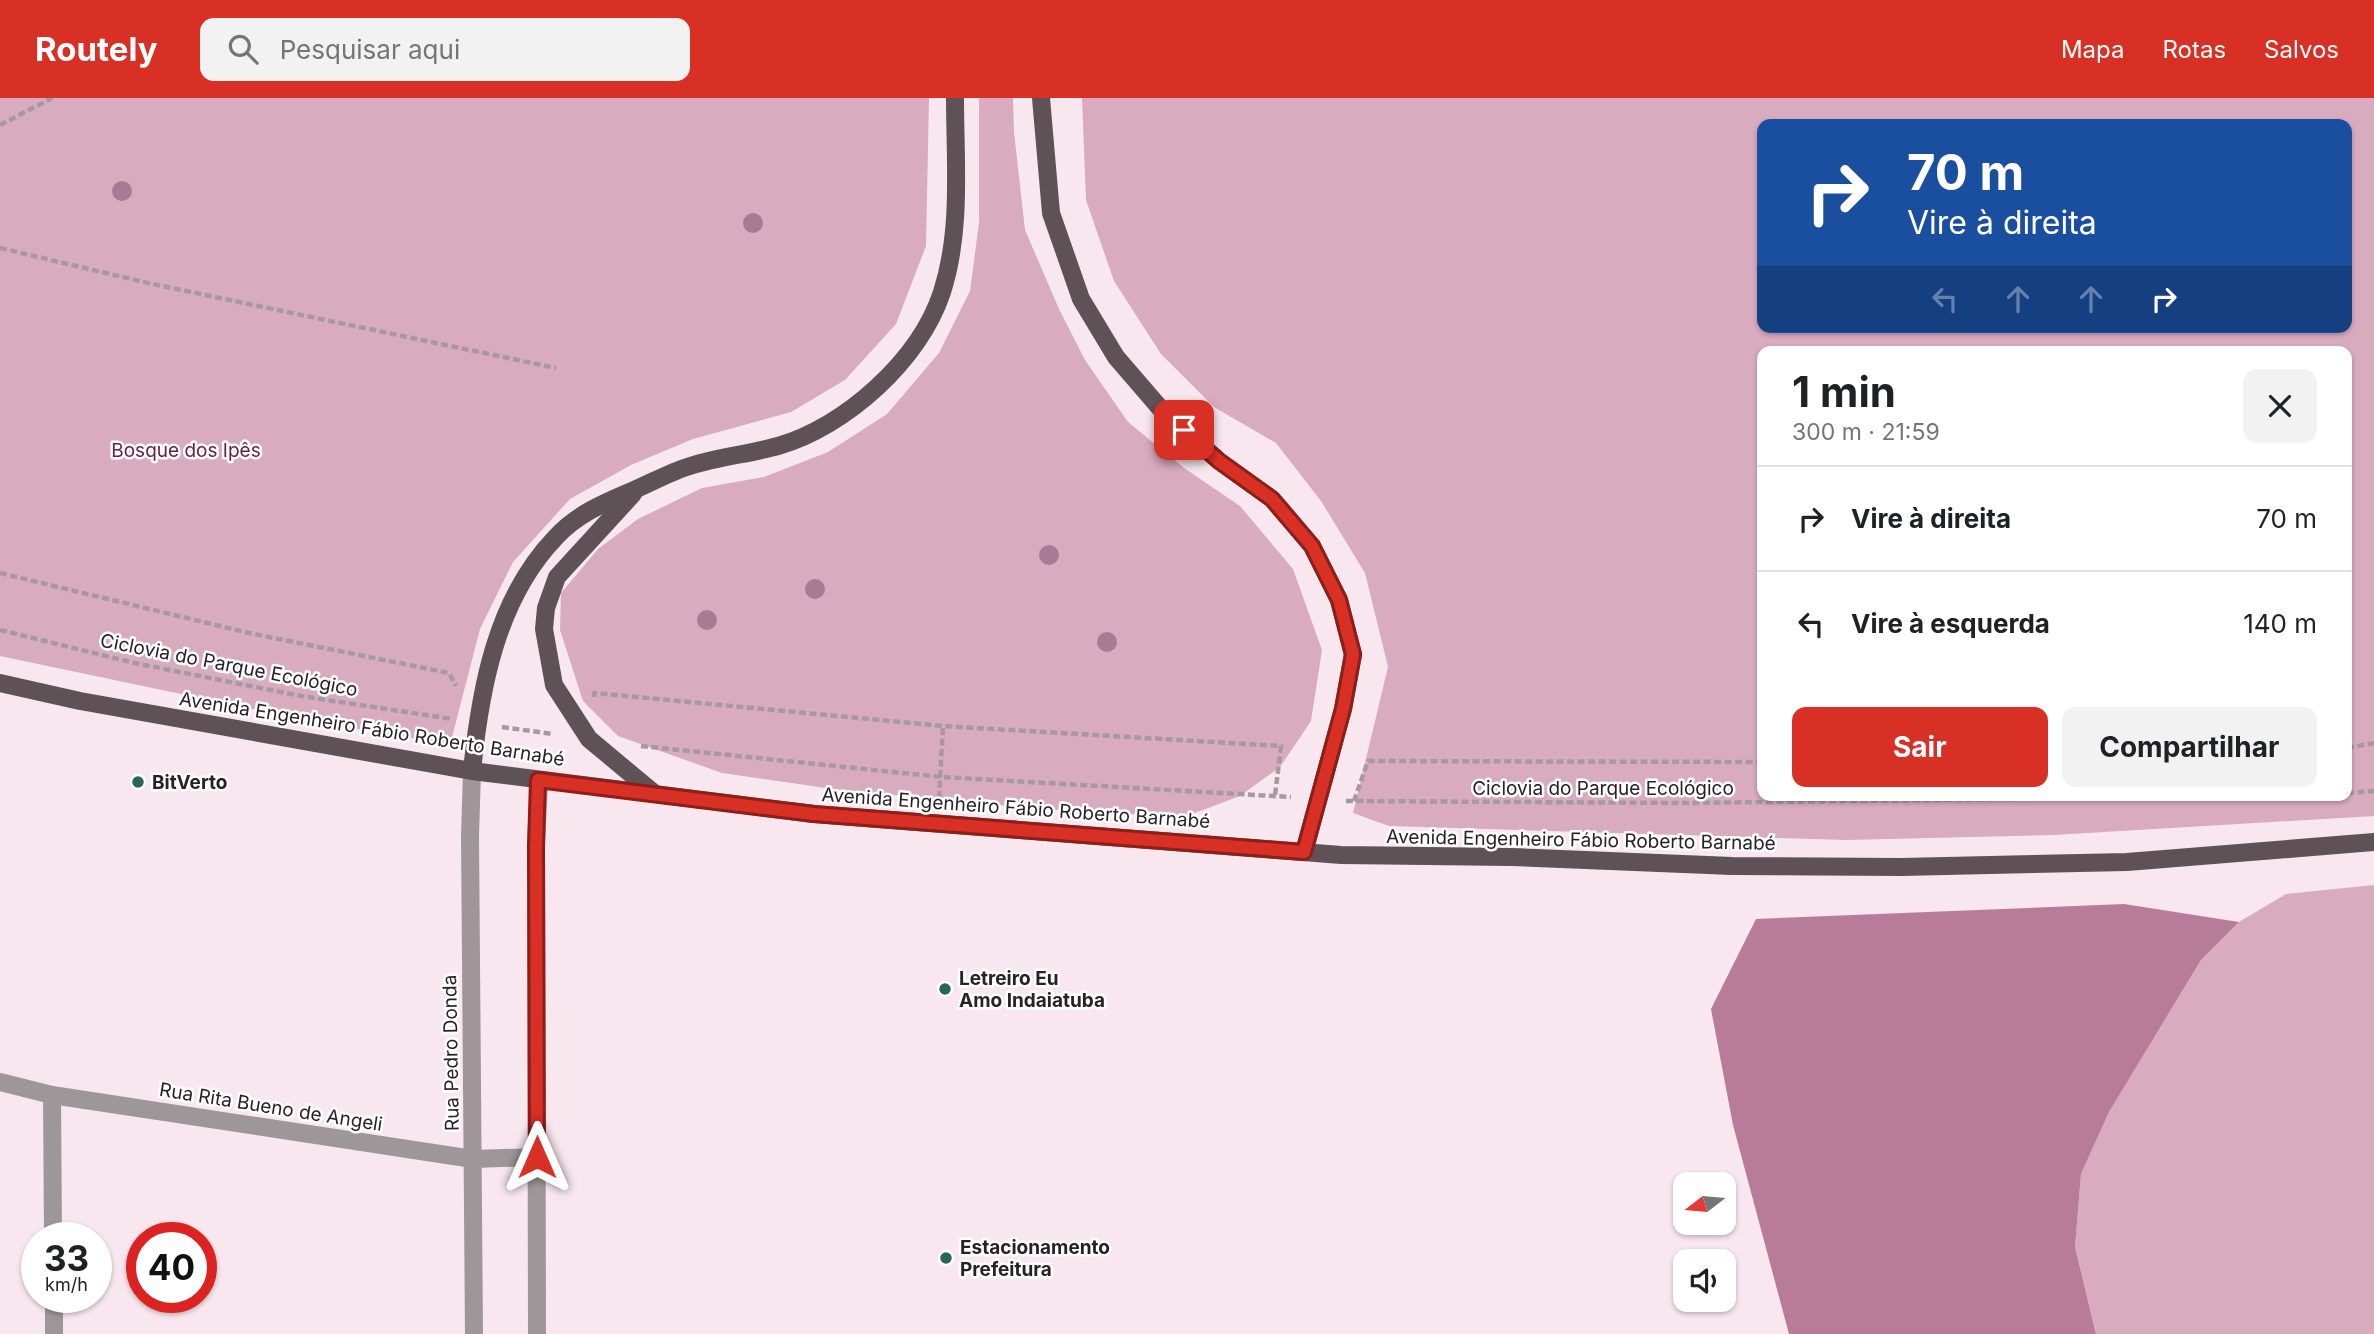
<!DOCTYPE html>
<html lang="pt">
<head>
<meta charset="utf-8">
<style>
	:root { --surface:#fff; --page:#f2f2f2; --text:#202124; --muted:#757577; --line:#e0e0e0; --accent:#d93025 }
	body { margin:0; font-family:Inter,sans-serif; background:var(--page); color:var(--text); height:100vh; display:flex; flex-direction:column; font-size:26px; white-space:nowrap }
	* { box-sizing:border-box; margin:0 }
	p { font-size:23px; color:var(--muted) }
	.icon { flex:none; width:38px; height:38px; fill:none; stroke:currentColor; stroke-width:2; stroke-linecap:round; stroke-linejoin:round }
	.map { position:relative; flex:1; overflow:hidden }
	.side { position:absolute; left:1757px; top:248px; width:595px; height:455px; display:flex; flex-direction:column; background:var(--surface); border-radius:14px; box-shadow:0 2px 5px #0004 }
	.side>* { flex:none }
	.guide { position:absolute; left:1757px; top:21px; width:595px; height:214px; border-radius:14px; box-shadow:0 2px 5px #0004; background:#1a4fa0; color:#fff; overflow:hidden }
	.needle { width:46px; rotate:254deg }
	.buttons { position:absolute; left:1673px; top:1074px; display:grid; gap:14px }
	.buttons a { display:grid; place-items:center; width:63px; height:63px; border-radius:14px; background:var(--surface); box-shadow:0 2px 5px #0004; font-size:35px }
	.speed { position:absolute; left:21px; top:1124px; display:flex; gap:14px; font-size:35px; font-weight:700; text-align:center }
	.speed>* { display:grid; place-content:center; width:91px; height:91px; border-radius:50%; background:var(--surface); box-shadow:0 2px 5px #0004; line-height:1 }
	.speed small { font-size:18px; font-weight:400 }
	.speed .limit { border:10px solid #d22; background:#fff; color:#111 }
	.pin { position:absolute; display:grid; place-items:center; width:60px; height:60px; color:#fff; margin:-30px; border-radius:14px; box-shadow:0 4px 10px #0006 }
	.me { position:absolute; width:77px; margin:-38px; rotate:0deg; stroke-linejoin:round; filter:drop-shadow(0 0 5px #0008) }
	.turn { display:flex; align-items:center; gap:24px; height:147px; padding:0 35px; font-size:32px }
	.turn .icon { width:91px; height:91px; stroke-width:2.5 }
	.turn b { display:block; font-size:49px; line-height:60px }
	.lanes { display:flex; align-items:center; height:66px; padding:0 35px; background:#0003; justify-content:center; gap:35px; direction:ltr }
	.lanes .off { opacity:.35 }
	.round { display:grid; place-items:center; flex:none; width:74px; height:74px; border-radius:14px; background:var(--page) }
	.overview { display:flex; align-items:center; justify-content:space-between; height:119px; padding:0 35px }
	h1 { font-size:42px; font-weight:700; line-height:52px }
	.primary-button { display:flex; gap:14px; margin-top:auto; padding:14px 35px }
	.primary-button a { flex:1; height:80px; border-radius:14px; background:var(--accent); color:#fff; font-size:28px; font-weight:700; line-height:80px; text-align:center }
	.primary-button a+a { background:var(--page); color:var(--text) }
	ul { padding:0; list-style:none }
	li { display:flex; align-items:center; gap:21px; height:105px; padding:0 35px; border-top:2px solid var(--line) }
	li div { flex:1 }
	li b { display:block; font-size:26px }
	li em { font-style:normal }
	header { display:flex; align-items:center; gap:42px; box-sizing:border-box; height:98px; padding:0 35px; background:var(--accent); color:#fff }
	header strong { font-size:33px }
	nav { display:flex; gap:38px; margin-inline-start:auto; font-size:24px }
	.search { width:490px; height:63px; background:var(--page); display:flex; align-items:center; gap:18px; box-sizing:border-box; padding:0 24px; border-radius:14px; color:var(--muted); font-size:26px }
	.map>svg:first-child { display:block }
	.green { fill:#d9abbf; fill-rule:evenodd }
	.water { fill:#b87c98 }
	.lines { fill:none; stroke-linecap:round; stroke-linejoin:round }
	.path { stroke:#a79a9f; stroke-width:4.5; stroke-dasharray:7 3.5; stroke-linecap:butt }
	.minor { stroke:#9e979a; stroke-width:18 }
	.tertiary { stroke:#9e979a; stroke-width:18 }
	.primary { stroke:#5e5257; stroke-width:18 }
	.tree { fill:#a97a93 }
	.route-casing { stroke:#8d1f18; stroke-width:18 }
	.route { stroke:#d93025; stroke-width:12 }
	.poi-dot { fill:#286754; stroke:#fff; stroke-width:2.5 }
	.labels { text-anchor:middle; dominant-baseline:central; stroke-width:5; stroke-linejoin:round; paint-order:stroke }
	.park-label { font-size:19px; fill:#692048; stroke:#fff }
	.street-label { font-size:19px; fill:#282224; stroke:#fff }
	.poi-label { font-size:19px; font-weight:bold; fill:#282224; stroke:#fff; text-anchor:start }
</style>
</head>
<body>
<header>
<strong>Routely</strong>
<div class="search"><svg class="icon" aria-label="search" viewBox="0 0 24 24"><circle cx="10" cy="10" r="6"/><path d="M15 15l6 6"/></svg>Pesquisar aqui</div>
<nav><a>Mapa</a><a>Rotas</a><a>Salvos</a></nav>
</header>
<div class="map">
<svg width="2374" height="1236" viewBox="0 0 2374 1236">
	<rect width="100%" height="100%" fill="#f8e7ee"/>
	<g class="green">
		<path d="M0,0h929l-3,148 -30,78 -51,56 -54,32 -98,27 -62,26 -61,34 -57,63 -33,67 -30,116 -150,-26 -300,-63z"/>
		<path d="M979,0h34l1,34 11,98 34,79 26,51 43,62 56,46 56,38 53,63 29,81 -11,71 -31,46 -40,29 -56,21 -144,-8 -207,-20 -111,-16 -104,-37 -35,-35 -23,-71 1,-37 37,-44 40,-30 64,-31 62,-11 64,-25 59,-38 52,-61 31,-62 9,-68z"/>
		<path d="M1082,0h1292v718l-320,19 -207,5 -458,-14 -36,-13 35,-146 -23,-94 -44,-72 -45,-58 -62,-36 -53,-53 -47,-73 -28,-81zM1762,26h585v203h-585zM1762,254h585v444h-585z"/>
		<path d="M2374,787v449h-278l-21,-87 6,-73 28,-62 92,-152 38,-38 47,-28z"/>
	</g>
	<path class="water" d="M2124,806l115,18 -38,38 -92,152 -28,62 -6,73 21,87h-307l-56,-209 -22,-116 45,-90z"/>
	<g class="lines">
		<g class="path">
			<path d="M0,27l52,-27"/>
			<path d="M0,150l148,35 408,85"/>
			<path d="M0,475l249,60 200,40 7,13"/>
			<path d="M0,532l139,34 162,32 151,23"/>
			<path d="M594,599v-4l349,33 338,20 -6,50"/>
			<path d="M502,629l51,7"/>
			<path d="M641,648l301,31 349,20"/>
			<path d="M2347,650l27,-5"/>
			<path d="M2347,695l27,-2"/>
			<path d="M939,700l4,-72"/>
			<path d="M1346,703l339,2 587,-7"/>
			<path d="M1354,703l14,-40 394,1"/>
		</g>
		<g class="minor">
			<path d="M0,984l52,13 421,64 64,-2"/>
			<path d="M52,997l1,142"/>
			<path d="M54,1199v37"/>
		</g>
		<g class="tertiary">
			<path d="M472,673l-2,65 4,498"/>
			<path d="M537,1236l-1,-488 3,-66"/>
		</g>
		<g class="primary">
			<path d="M1041,0l10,115 30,86 35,58 50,58 53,46 53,38 40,47 27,54 14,55 -10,54 -39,143"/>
			<path d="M633,396l-76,83 -11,31 -2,21 10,56 35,54 66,55"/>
			<path d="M0,585l80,18 392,70 342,43 527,41 171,2 220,9 169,1 226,-5 247,-20"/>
			<path d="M472,673c8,-81 24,-172 84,-234 21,-23 48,-34 76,-46 19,-8 38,-19 58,-25 28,-9 59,-12 88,-20 67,-19 142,-86 164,-154 20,-62 13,-130 13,-194"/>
		</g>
	</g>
	<g class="tree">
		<circle cx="122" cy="93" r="10"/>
		<circle cx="753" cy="125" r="10"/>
		<circle cx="1049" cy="457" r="10"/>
		<circle cx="815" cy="491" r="10"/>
		<circle cx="707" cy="522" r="10"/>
		<circle cx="1107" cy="544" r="10"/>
	</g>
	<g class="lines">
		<defs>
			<path id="route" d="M537,1059l-1,-311 2,-66 276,34 490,38 39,-143 10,-55 -14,-54 -27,-54 -40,-47 -53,-38 -35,-31"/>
		</defs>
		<use href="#route" class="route-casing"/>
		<use href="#route" class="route"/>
	</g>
	<g class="poi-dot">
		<circle cx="138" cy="684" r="7"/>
		<circle cx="945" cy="891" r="7"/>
		<circle cx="946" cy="1160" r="7"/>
	</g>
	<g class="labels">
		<g class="park-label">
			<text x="186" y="352">Bosque dos Ipês</text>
		</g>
		<g class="street-label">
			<text transform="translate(229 567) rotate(11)">Ciclovia do Parque Ecológico</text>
			<text transform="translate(372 631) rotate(9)">Avenida Engenheiro Fábio Roberto Barnabé</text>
			<text x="1603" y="690">Ciclovia do Parque Ecológico</text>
			<text transform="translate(1016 710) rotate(4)">Avenida Engenheiro Fábio Roberto Barnabé</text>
			<text transform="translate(1581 742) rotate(1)">Avenida Engenheiro Fábio Roberto Barnabé</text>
			<text transform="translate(451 955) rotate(-91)">Rua Pedro Donda</text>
			<text transform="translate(271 1009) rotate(9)">Rua Rita Bueno de Angeli</text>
		</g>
		<g class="poi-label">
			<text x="152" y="684">BitVerto</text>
			<text x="959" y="880">Letreiro Eu<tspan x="959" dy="22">Amo Indaiatuba</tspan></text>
			<text x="960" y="1149">Estacionamento<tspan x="960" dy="22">Prefeitura</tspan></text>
		</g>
	</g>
</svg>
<div class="buttons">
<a><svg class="needle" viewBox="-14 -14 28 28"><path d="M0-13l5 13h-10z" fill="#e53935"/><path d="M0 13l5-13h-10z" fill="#757577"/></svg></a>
<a><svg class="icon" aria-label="sound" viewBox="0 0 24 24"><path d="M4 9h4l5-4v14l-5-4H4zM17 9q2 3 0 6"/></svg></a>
</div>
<div class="speed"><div>33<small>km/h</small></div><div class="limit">40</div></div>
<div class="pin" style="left:1184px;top:332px;background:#d93025"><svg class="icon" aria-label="arrive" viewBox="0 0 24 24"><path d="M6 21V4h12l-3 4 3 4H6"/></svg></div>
<svg class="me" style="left:537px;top:1059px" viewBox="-20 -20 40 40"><path d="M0-17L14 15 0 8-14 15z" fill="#d93025" stroke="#fff" stroke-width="4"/></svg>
<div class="guide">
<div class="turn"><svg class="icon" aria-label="right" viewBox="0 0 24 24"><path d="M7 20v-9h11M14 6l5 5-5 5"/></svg><div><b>70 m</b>Vire à direita</div></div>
<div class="lanes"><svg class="icon off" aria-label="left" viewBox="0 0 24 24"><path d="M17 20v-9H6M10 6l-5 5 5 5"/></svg><svg class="icon off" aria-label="ahead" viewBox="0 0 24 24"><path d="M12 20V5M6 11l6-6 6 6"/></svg><svg class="icon off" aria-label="ahead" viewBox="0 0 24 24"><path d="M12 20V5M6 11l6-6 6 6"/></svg><svg class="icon" aria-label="right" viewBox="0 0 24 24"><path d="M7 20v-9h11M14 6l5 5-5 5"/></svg></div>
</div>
<section class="side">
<div class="overview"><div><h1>1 min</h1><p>300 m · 21:59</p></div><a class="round"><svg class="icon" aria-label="close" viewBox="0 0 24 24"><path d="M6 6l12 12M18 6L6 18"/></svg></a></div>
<ul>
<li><svg class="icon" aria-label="right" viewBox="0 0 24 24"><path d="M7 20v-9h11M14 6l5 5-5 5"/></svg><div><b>Vire à direita</b></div><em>70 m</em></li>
<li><svg class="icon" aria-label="left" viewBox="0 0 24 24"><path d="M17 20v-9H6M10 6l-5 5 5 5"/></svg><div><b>Vire à esquerda</b></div><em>140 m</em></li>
</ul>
<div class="primary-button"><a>Sair</a><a>Compartilhar</a></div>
</section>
</div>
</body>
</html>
